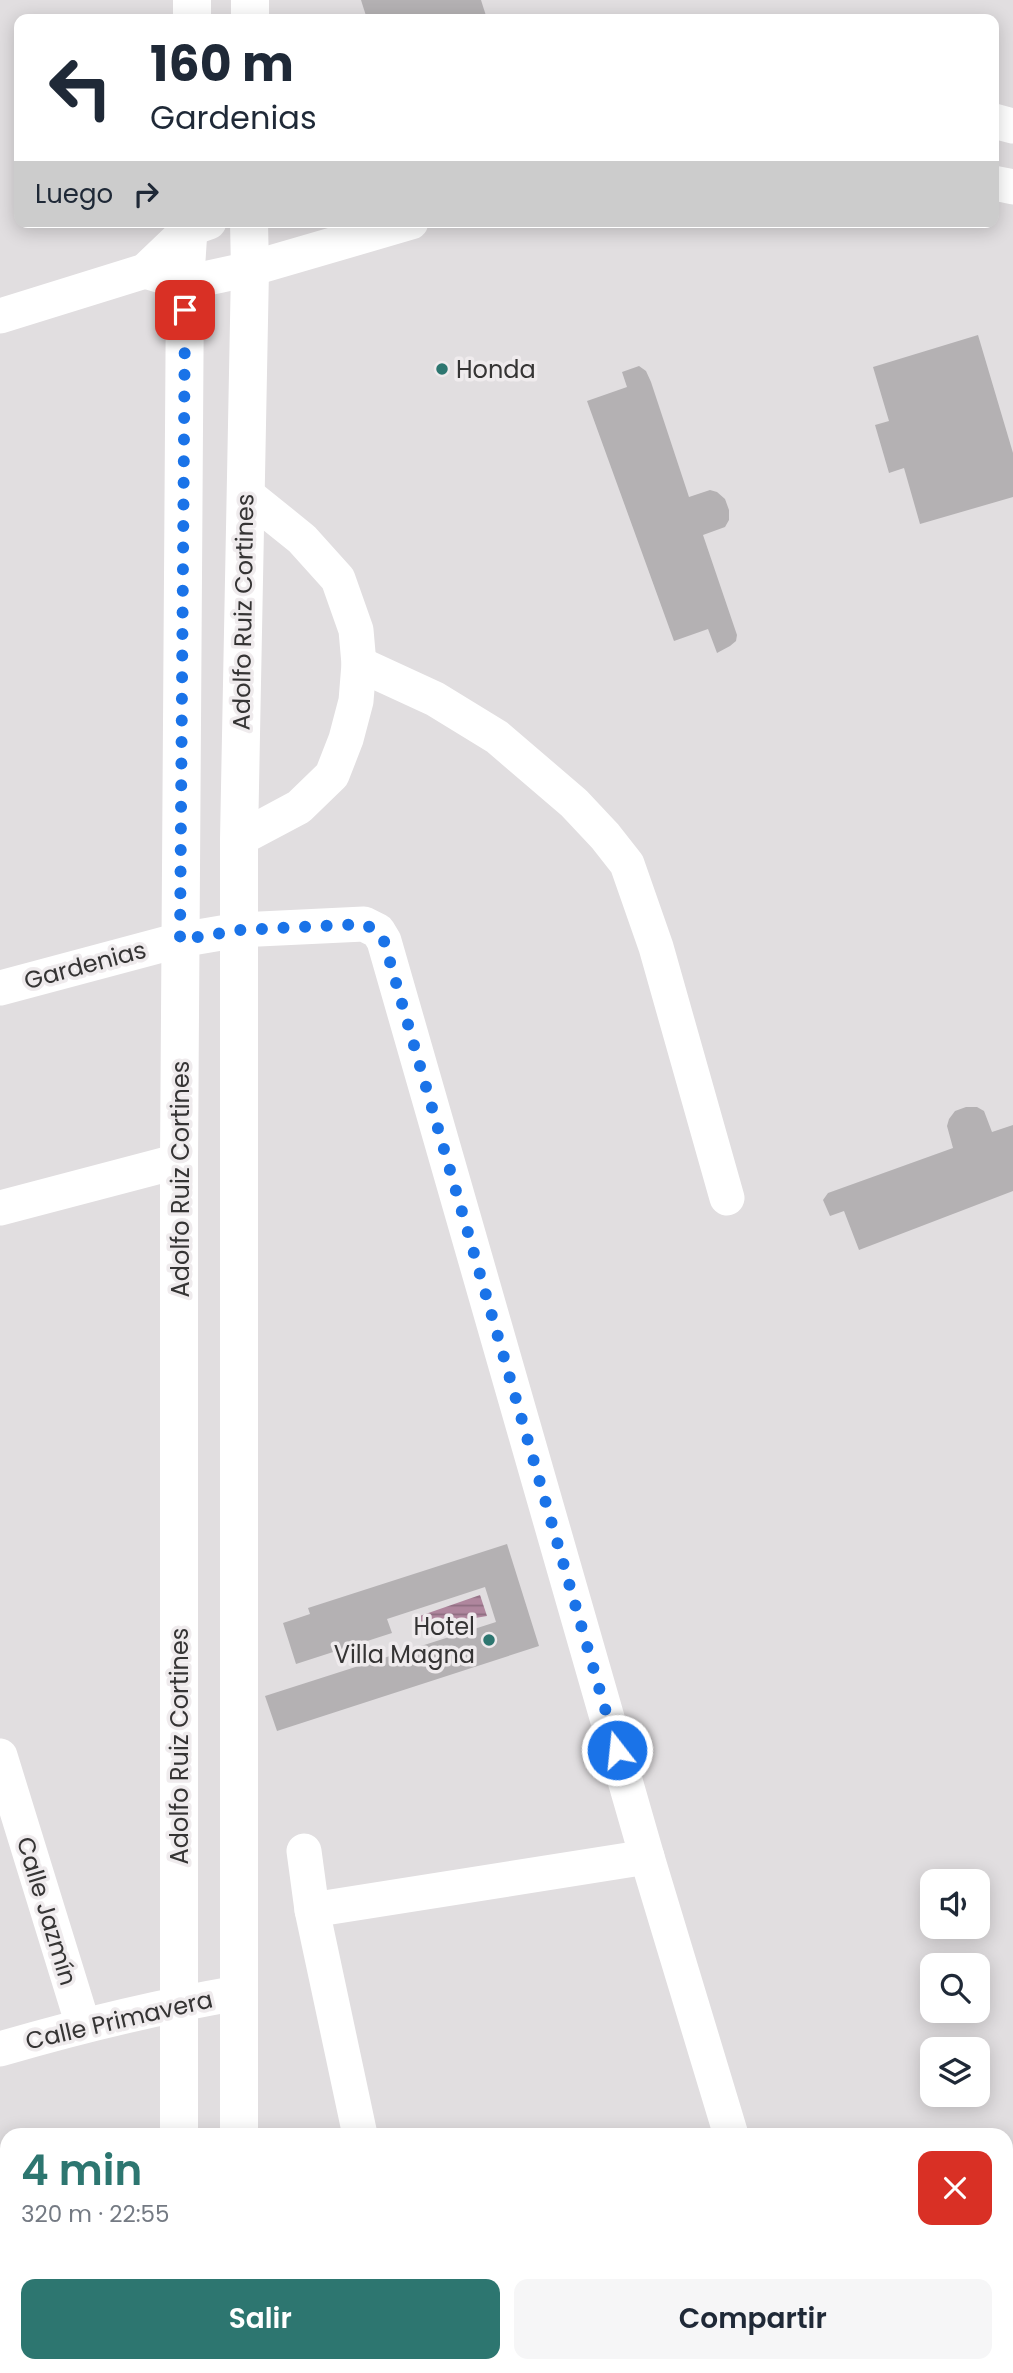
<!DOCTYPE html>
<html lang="es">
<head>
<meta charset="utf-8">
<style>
	:root { --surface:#fff; --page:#f6f6f7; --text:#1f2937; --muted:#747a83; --accent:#2d7670 }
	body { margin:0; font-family:Poppins,sans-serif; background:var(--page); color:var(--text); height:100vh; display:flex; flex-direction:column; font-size:26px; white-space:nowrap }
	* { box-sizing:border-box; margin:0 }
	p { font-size:23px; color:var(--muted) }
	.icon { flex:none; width:38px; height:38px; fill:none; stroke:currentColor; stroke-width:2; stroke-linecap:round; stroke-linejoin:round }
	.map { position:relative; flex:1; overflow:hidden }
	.side { position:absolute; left:0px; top:2128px; width:1013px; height:245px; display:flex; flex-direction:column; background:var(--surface); border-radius:21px 21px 0 0; box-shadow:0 4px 18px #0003 }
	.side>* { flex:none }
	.banner { position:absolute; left:14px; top:14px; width:985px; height:214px; border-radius:14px; box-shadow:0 4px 18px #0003; background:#fff; color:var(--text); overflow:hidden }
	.fabs { position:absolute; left:920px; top:1869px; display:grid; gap:14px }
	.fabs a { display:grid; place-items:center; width:70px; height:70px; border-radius:14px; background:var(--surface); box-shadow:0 4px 18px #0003; font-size:35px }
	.pin { position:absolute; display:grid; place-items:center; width:60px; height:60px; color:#fff; margin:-30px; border-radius:14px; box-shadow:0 4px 10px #0006 }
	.me { position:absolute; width:77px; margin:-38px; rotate:344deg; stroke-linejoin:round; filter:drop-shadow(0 0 5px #0008) }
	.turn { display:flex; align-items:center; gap:24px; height:147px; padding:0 21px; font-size:32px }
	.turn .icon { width:91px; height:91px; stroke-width:2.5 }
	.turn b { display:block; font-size:49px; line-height:60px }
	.then { display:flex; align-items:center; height:66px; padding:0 21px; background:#0003; gap:14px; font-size:26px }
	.round { display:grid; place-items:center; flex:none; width:74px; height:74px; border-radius:14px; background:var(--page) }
	.head { display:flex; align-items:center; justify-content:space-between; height:119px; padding:0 21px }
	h1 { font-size:42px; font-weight:600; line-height:52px; color:var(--accent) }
	.action { display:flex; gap:14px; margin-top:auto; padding:14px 21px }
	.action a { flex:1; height:80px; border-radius:14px; background:var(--accent); color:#fff; font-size:28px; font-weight:600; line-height:80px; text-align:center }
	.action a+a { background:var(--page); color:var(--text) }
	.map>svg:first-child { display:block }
	.water { fill:url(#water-rules) }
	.building { fill:#b4b1b3 }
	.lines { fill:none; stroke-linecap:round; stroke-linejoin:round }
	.minor { stroke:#fff; stroke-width:35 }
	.major { stroke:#fff; stroke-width:38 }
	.route { stroke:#1a73e8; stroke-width:12; stroke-dasharray:0 21.6 }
	.poi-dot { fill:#2d7670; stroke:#efebed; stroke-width:2.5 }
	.labels { text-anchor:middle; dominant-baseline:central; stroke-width:7; stroke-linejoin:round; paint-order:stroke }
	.poi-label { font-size:24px; fill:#353434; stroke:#efebed; text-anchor:start }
	.street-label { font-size:24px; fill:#353434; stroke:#efebed }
</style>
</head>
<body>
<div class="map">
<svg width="1013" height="2373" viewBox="0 0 1013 2373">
	<defs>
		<pattern id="water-rules" width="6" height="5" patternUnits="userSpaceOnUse" patternTransform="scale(1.75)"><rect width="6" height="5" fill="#af869d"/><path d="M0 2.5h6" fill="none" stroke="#8f6e81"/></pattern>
	</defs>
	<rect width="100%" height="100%" fill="#e1dee0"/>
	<path class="water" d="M480,1595l7,21 -70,12 -3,-10z"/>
	<g class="building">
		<path d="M361,0h120l6,19h-120z"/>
		<path d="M978,335l35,118v44l-93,27 -16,-56 -15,5 -14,-48 14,-4 -16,-54z"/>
		<path d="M639,366l7,5 5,11 38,115 21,-7 7,2 8,7 4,11v10l-4,7 -22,8 34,100 -1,6 -6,5 -13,7 -9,-24 -34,12 -87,-240 40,-14 -5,-15z"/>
		<path d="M966,1107h11l7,4 8,21 21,-7v66l-154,59 -15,-39 -14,5 -7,-16 5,-7 125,-45 -6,-22 2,-7 6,-8z"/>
		<path d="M507,1544l32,102 -262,85 -12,-35 231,-74 -11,-35 -98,32 5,14 -96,31 -13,-41 27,-9 -2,-6z"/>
	</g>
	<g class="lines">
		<g class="minor">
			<path d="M994,121l19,5"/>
			<path d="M994,183l19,4"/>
			<path d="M145,271l40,12 65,-14 161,-47"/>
			<path d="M0,316l145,-45 44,-42 20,-7"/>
			<path d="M359,664l76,35 62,38 77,66 31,33 22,28 29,83 71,251"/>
			<path d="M239,839l60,-32 33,-32 14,-36 10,-38 3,-37 -3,-34 -18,-51 -36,-40 -57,-46"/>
			<path d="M0,988l180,-48 59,-10 125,-6 14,7 6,10 263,916 84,278"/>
			<path d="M0,1208l179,-47"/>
			<path d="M0,1756l83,269"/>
			<path d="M304,1851l8,59 335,-53"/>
			<path d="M312,1910l48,225"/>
			<path d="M0,2049c79,-23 157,-42 238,-56"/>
			<path d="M409,2366l2,7"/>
			<path d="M801,2366l2,7"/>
		</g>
		<g class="major">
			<path d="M192,19v-19"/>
			<path d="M250,19v-19"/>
			<path d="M179,2135v-974l6,-878 4,-61"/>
			<path d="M239,2135v-1296l11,-570 -1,-47"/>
			<path d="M240,2366v7"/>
			<path d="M179,2373v-7"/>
		</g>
	</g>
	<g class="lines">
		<path class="route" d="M185,310l-5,630 59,-10 125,-6 13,7 7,10 233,809"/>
	</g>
	<g class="poi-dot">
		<circle cx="442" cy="369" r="7"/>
		<circle cx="489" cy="1640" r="7"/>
	</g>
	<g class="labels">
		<g class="poi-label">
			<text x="456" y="369">Honda</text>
			<text x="475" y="1626" text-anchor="end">Hotel<tspan x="475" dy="28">Villa Magna</tspan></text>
		</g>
		<g class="street-label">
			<text transform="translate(243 612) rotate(-89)">Adolfo Ruiz Cortines</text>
			<text transform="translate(85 965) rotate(-15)">Gardenias</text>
			<text transform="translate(180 1179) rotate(-90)">Adolfo Ruiz Cortines</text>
			<text transform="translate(179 1746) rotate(-90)">Adolfo Ruiz Cortines</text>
			<text transform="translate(47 1911) rotate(73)">Calle Jazmín</text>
			<text transform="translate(119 2020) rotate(-13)">Calle Primavera</text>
		</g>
	</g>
</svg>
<div class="fabs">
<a><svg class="icon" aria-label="sound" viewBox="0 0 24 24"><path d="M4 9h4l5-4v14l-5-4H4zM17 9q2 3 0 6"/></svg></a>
<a><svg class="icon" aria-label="search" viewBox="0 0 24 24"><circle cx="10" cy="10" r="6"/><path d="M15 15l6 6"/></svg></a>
<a><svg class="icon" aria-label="layers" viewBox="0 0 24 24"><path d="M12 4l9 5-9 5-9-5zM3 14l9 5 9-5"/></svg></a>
</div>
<div class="pin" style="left:185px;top:310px;background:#d93025"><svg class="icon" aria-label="arrive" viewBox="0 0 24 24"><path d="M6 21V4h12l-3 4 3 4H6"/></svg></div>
<svg class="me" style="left:617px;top:1750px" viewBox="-20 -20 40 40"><circle r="17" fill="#1a73e8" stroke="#fff" stroke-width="3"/><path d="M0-11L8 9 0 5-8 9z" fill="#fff"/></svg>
<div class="banner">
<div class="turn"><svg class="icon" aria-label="left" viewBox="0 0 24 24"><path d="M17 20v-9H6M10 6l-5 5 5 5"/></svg><div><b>160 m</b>Gardenias</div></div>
<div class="then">Luego<svg class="icon" aria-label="right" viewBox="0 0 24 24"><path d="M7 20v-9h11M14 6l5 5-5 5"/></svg></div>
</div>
<section class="side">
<div class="head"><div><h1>4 min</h1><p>320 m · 22:55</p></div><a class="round" style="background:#d93025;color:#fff"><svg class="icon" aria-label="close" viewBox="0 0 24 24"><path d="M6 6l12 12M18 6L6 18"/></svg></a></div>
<div class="action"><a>Salir</a><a>Compartir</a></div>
</section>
</div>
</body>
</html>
